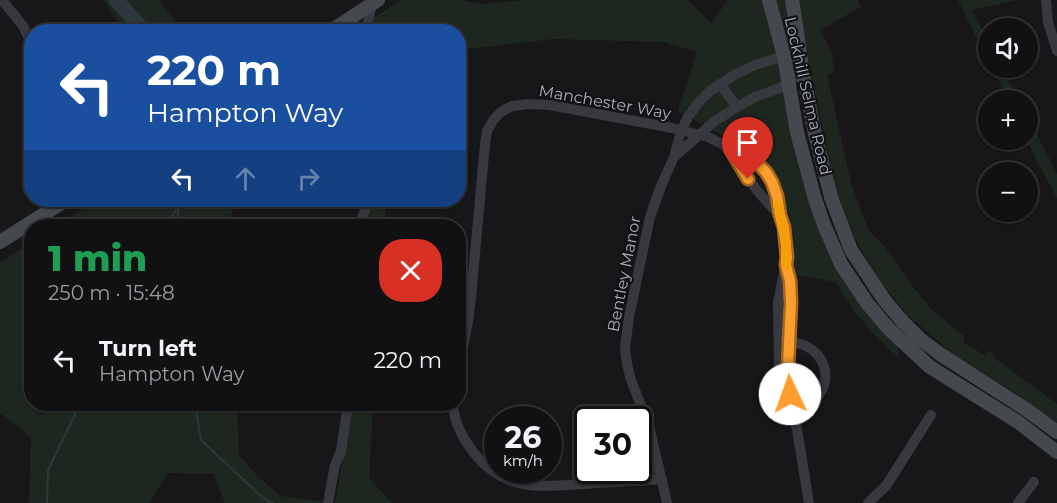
<!DOCTYPE html>
<html lang="en">
<head>
<meta charset="utf-8">
<style>
	:root { --surface:#111113; --page:#1e1f21; --text:#f1f3f6; --muted:#9c9da0; --line:#303133 }
	body { margin:0; font-family:Montserrat,sans-serif; background:var(--page); color:var(--text); height:100vh; display:flex; flex-direction:column; font-size:22px; white-space:nowrap }
	* { box-sizing:border-box; margin:0 }
	p { font-size:20px; color:var(--muted) }
	.icon { flex:none; width:33px; height:33px; fill:none; stroke:currentColor; stroke-width:2; stroke-linecap:round; stroke-linejoin:round }
	.map { position:relative; flex:1; overflow:hidden }
	.drawer { position:absolute; left:24px; top:219px; width:442px; height:192px; display:flex; flex-direction:column; background:var(--surface); border-radius:24px; box-shadow:0 2px 4px #0004,0 0 0 2px var(--line) }
	.drawer>* { flex:none }
	.top-card { position:absolute; left:24px; top:24px; width:442px; height:183px; border-radius:24px; box-shadow:0 2px 4px #0004,0 0 0 2px var(--line); background:#1a4fa0; color:#fff; overflow:hidden }
	.tools { position:absolute; left:978px; top:18px; display:grid; gap:12px }
	.tools a { display:grid; place-items:center; width:60px; height:60px; border-radius:50%; background:var(--surface); box-shadow:0 2px 4px #0004,0 0 0 2px var(--line); font-size:30px }
	.speed { position:absolute; left:484px; top:406px; display:flex; gap:12px; font-size:30px; font-weight:700; text-align:center }
	.speed>* { display:grid; place-content:center; width:78px; height:78px; border-radius:50%; background:var(--surface); box-shadow:0 2px 4px #0004,0 0 0 2px var(--line); line-height:1 }
	.speed small { font-size:15px; font-weight:400 }
	.speed .limit { border:3px solid #111; border-radius:9px; background:#fff; color:#111 }
	.pin { position:absolute; display:grid; place-items:center; width:51px; height:51px; color:#fff; margin:-62px -26px; border-radius:50% 50% 50% 0; rotate:-45deg; box-shadow:0 0 6px #0007 }
	.pin .icon { rotate:45deg }
	.me { position:absolute; width:66px; margin:-33px; rotate:357deg; stroke-linejoin:round; filter:drop-shadow(0 0 4px #0008) }
	.turn { display:flex; align-items:center; gap:21px; height:126px; padding:0 24px; font-size:27px }
	.turn .icon { width:78px; height:78px; stroke-width:2.5 }
	.turn b { display:block; font-size:42px; line-height:51px }
	.lanes { display:flex; align-items:center; height:57px; padding:0 24px; background:#0003; justify-content:center; gap:30px; direction:ltr }
	.lanes .off { opacity:.35 }
	.round { display:grid; place-items:center; flex:none; width:63px; height:63px; border-radius:24px; background:var(--page) }
	.headline { display:flex; align-items:center; justify-content:space-between; height:102px; padding:0 24px }
	h1 { font-size:36px; font-weight:800; line-height:45px; color:#1e9e55 }
	ul { padding:0; list-style:none }
	li { display:flex; align-items:center; gap:18px; height:78px; padding:0 24px }
	li div { flex:1 }
	li b { display:block; font-size:22px }
	li em { font-style:normal }
	.map>svg:first-child { display:block }
	.green { fill:#1e271f }
	.lines { fill:none; stroke-linecap:round; stroke-linejoin:round }
	.stream { stroke:#2c383e; stroke-width:2 }
	.river { stroke:#2c383e; stroke-width:15 }
	.minor { stroke:#37393e; stroke-width:10 }
	.secondary { stroke:#45494e; stroke-width:14 }
	.route-casing { stroke:#a3671d; stroke-width:15 }
	.route { stroke:#fb9e2d; stroke-width:10 }
	.slow { stroke:#f59e0b; stroke-width:10 }
	.labels { text-anchor:middle; dominant-baseline:central; stroke-width:4.5; stroke-linejoin:round; paint-order:stroke }
	.street-label { font-size:16px; fill:#a8afb9; stroke:#121214 }
</style>
</head>
<body>
<div class="map">
<svg width="1057" height="503" viewBox="0 0 1057 503">
	<rect width="100%" height="100%" fill="#171719"/>
	<g class="green">
		<path d="M104,0h54l17,20 2,11h-53z"/>
		<path d="M401,0h61l17,4 47,-4h162l23,23 17,-23h129l4,7 -41,23 11,21 4,21 -8,3 24,108 17,46 17,18 29,41 18,22 33,27 -2,5 23,14 3,-6 7,9 61,45v19l-36,-26 -71,-45 -42,-37 -22,-26 -11,-15 -20,-36 -19,-48 -27,-127 -23,34 26,108 85,138 2,15c-24,-22 -48,-47 -63,-76l-41,-7 -1,-39 -5,-22 -13,-39 -12,-13 -28,-16 -19,-14 -39,-21 19,-59 -33,-10 -111,-3 -94,11v-18h-107z"/>
		<path d="M958,0h59l-45,10 16,32v16l-6,-9z"/>
		<path d="M993,68h9l17,32h-10z"/>
		<path d="M1028,117l29,57v24l-20,-37 -10,-21z"/>
		<path d="M97,200h174l-38,8 -5,18h-172z"/>
		<path d="M372,200h14l-2,26h-19l4,-12z"/>
		<path d="M31,242l1,162h205l2,51 19,22 23,19 54,7 17,-99h21l-4,74 23,25h-167l-11,-29 -46,-1 -19,30h-120l2,-66 -31,-24v-150z"/>
	</g>
	<g class="lines">
		<g class="stream">
			<path d="M178,208v18"/>
			<path d="M165,226l13,-19 2,-7"/>
			<path d="M195,404l6,36 62,58 10,5"/>
			<path d="M47,503l1,-33 32,-66"/>
		</g>
		<path class="river" d="M116,0l29,32"/>
		<g class="minor">
			<path d="M2,0l21,26 9,18"/>
			<path d="M1046,0l2,22 9,29"/>
			<path d="M366,32l6,-29"/>
			<path d="M720,84l17,23"/>
			<path d="M730,149c13,24 29,47 50,66"/>
			<path d="M360,226c1,-10 7,-16 7,-26"/>
			<path d="M786,266l4,15 1,22 -3,62 2,12v17l4,17 15,92"/>
			<path d="M785,342c48,-1 56,56 9,69"/>
			<path d="M459,369l9,-48 3,-24 14,-153 2,-13 7,-12 7,-7 11,-6 17,-2 21,1 122,23 36,9 42,21 8,6 8,8 6,10 5,14 3,19 4,12 3,30 -9,46 1,62 3,14 8,15"/>
			<path d="M453,404c1,18 10,35 21,49 12,15 27,26 45,30 21,5 44,2 65,1 26,-2 52,-3 78,-5"/>
			<path d="M328,503l7,-38 6,-14 7,-47"/>
			<path d="M667,503l-18,-77 -18,-46 -4,-16 -2,-16 4,-31 21,-100 11,-31 13,-29 7,-26 7,-14 10,-14 12,-12 24,-16 21,-10 29,-9 18,12 -14,17 -33,12 -18,10 -22,14 -41,36"/>
			<path d="M868,503l18,-17 45,-71"/>
			<path d="M1018,503l16,-21"/>
		</g>
		<g class="secondary">
			<path d="M769,0l15,56 13,76 17,64 10,29 17,39 26,39 21,25 42,39 88,55 39,30"/>
			<path d="M792,0l3,18 7,50 13,66 16,63 20,53 34,51 18,21 17,17 20,15 87,56 30,22"/>
			<path d="M329,32l49,-32"/>
			<path d="M0,242l66,-42"/>
		</g>
	</g>
	<g class="lines">
		<defs>
			<path id="route" d="M748,179l-18,-30 20,9 8,6 8,8 6,10 5,14 3,19 4,12 3,30 -1,8 4,16 1,22 -3,62 2,12v17"/>
		</defs>
		<use href="#route" class="route-casing"/>
		<use href="#route" class="route"/>
		<path class="slow" d="M778,205l8,38v22"/>
	</g>
	<g class="labels">
		<g class="street-label">
			<text transform="translate(808 96) rotate(77)">Lockhill Selma Road</text>
			<text transform="translate(605 102) rotate(10)">Manchester Way</text>
			<text transform="translate(624 274) rotate(-79)">Bentley Manor</text>
		</g>
	</g>
</svg>
<div class="tools">
<a><svg class="icon" aria-label="sound" viewBox="0 0 24 24"><path d="M4 9h4l5-4v14l-5-4H4zM17 9q2 3 0 6"/></svg></a>
<a>+</a>
<a>−</a>
</div>
<div class="speed"><div>26<small>km/h</small></div><div class="limit">30</div></div>
<div class="pin" style="left:748px;top:179px;background:#d93025"><svg class="icon" aria-label="arrive" viewBox="0 0 24 24"><path d="M6 21V4h12l-3 4 3 4H6"/></svg></div>
<svg class="me" style="left:790px;top:394px" viewBox="-20 -20 40 40"><circle r="19" fill="#fff"/><path d="M0-13L10 11 0 6-10 11z" fill="#fb9e2d"/></svg>
<div class="top-card">
<div class="turn"><svg class="icon" aria-label="left" viewBox="0 0 24 24"><path d="M17 20v-9H6M10 6l-5 5 5 5"/></svg><div><b>220 m</b>Hampton Way</div></div>
<div class="lanes"><svg class="icon" aria-label="left" viewBox="0 0 24 24"><path d="M17 20v-9H6M10 6l-5 5 5 5"/></svg><svg class="icon off" aria-label="ahead" viewBox="0 0 24 24"><path d="M12 20V5M6 11l6-6 6 6"/></svg><svg class="icon off" aria-label="right" viewBox="0 0 24 24"><path d="M7 20v-9h11M14 6l5 5-5 5"/></svg></div>
</div>
<section class="drawer">
<div class="headline"><div><h1>1 min</h1><p>250 m · 15:48</p></div><a class="round" style="background:#d93025;color:#fff"><svg class="icon" aria-label="close" viewBox="0 0 24 24"><path d="M6 6l12 12M18 6L6 18"/></svg></a></div>
<ul>
<li><svg class="icon" aria-label="left" viewBox="0 0 24 24"><path d="M17 20v-9H6M10 6l-5 5 5 5"/></svg><div><b>Turn left</b><p>Hampton Way</p></div><em>220 m</em></li>
</ul>
</section>
</div>
</body>
</html>
